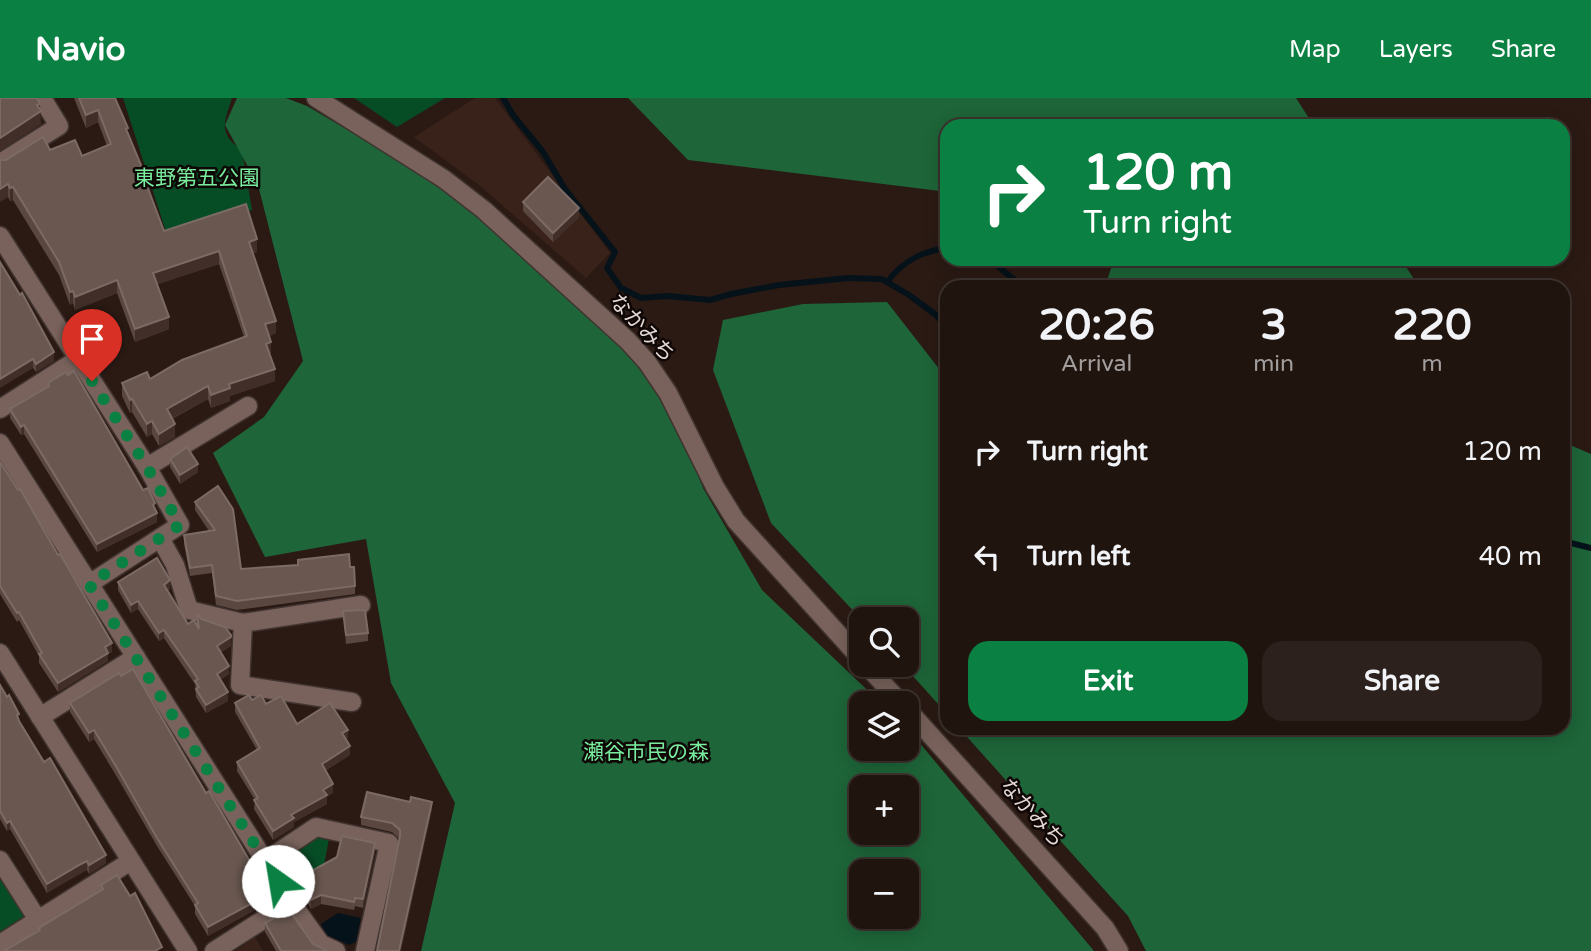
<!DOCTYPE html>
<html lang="en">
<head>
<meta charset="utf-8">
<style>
	:root { --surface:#20140f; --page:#2d211d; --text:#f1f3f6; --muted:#a29e9e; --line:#3d332f; --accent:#0b8043 }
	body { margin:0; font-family:"Varela Round","Noto Sans JP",sans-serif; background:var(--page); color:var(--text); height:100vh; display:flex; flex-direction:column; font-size:26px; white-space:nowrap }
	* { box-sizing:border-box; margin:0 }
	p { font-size:23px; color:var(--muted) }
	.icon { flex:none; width:38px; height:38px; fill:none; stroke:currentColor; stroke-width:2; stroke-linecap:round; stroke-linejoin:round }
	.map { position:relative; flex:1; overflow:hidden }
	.panel { position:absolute; left:940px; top:182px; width:630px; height:455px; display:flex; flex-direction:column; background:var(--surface); border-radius:21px; box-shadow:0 4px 18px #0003,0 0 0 2px var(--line) }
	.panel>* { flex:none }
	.top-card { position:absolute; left:940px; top:21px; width:630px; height:147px; border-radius:21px; box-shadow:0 4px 18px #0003,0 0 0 2px var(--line); background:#0b8043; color:#fff; overflow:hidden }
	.controls { position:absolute; left:849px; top:509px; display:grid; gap:14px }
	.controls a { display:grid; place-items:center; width:70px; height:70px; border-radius:14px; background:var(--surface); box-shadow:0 4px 18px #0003,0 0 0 2px var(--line); font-size:35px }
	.pin { position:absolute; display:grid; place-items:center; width:60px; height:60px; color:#fff; margin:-72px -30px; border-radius:50% 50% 50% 0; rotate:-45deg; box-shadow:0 0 7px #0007 }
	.pin .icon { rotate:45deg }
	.me { position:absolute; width:77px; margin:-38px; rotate:328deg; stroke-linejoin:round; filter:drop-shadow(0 0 5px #0008) }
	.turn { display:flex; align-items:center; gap:24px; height:147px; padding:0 28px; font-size:32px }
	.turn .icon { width:91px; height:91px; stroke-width:2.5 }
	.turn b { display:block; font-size:49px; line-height:60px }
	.eta { display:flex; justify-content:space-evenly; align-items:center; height:119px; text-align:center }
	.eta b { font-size:42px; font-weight:700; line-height:49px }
	.button { display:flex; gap:14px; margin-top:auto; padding:14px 28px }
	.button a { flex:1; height:80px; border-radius:21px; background:var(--accent); color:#fff; font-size:28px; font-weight:700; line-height:80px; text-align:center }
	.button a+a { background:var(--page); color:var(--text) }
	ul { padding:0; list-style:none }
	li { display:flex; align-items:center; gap:21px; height:105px; padding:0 28px }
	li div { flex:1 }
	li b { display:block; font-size:26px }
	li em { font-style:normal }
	header { display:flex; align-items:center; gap:42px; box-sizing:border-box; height:98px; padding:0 35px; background:var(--accent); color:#fff }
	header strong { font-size:33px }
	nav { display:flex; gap:38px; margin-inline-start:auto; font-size:24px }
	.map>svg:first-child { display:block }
	.built { fill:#39221a }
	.green { fill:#064c25 }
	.forest { fill:#1e6539; fill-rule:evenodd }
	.water { fill:#051219 }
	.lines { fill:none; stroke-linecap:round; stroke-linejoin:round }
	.stream { stroke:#051219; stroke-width:6 }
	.minor-casing { stroke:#413430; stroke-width:21 }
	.minor { stroke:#78625b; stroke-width:18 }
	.wall { fill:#5a4740 }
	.shaded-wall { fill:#412e28 }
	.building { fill:#695750; stroke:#7c6b65; stroke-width:2 }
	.route { stroke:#0b8043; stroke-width:12; stroke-dasharray:0 21.6 }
	.labels { text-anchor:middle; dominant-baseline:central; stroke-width:5; stroke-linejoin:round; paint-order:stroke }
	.park-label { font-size:21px; fill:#78ed9e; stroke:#0e0705 }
	.street-label { font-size:21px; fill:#e6d9d5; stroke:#0e0705 }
</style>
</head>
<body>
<header>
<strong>Navio</strong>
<nav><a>Map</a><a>Layers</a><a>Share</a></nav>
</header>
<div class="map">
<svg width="1591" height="853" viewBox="0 0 1591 853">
	<rect width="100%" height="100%" fill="#2b1a14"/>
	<g class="built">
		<path d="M475,0h20l115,155 -24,25 -107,-93 -65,-48z"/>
		<path d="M255,839l8,14h-27z"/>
	</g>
	<g class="green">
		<path d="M123,0h109c-8,25 -14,36 10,52l10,60 -84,28z"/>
		<path d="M354,0h91l-48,29z"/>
		<path d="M324,733l6,2 -7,38 -31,14 -14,-22z"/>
		<path d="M0,770l29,45 -29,19z"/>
	</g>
	<g class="forest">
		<path d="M237,0h49l21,8 126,74 95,68 110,116 37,52 28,72 59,102 119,113 -20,1v45h45l1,-21 187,223h-673l34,-148 -64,-120 -25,-144 -101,18 -52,-104 51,-36 39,-56 -45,-176 -33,-60zM861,690h45v45h-45zM861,774h45v45h-45z"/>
		<path d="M628,0h668l18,28h-367v64l-7,1 -252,-31z"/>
		<path d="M1114,161h287l18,28h-314z"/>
		<path d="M887,204l60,77v335l-44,-49h3v-45l-45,-1 -90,-96 -58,-153 10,-50 80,-16z"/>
		<path d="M1563,344l28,12v497h-445l-18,-35 -169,-188h604z"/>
	</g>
	<path class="water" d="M338,815l23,5 -5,24 -7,3 -23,-10 -5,-11z"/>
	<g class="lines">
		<g class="stream">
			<path d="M503,0l10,17 30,37 22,37 50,63 -8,16 14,20 20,10 27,-2 42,4 21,-6 48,-9 69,-7 34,1 27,16 27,20 11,13"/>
			<path d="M989,161l34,28"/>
			<path d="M887,184c16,-21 35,-31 60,-34"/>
			<path d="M1563,443l28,7"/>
		</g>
		<defs>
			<g id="minor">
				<path d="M316,0l128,81 40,31 144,131 19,21 21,31 47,94 21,34 125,138"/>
				<path d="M0,65l59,-37 -17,-28"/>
				<path d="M0,138l147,231 33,58 -91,59"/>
				<path d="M0,311l78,-50"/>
				<path d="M0,345l291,459 30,42 15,7"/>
				<path d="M147,369l101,-61"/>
				<path d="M160,440l15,27 14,45 54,13 118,-18"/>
				<path d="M243,525l-3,62 112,17"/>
				<path d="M0,555l188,298"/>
				<path d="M866,567l36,39"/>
				<path d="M906,610l199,220 14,23"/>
				<path d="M40,619l96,-60"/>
				<path d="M0,762l38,60"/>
				<path d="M265,763l51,-34 73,16 -24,108"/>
				<path d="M0,846l131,-83"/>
				<path d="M214,853l77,-49"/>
			</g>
		</defs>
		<use href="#minor" class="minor-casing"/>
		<use href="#minor" class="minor"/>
	</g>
	<g class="wall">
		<path d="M74,0h41l33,91 16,42 93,21 -4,1 23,80 -7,3 1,19 5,26 -45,15v5l-19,7 -3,-9 -36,20 3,18 -16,9 -7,-12 -5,3 -15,-25 -2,1 -8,-17v-13l28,-4 94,-42 -25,-73 -62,20 12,45 -34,13 -18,-49 -42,17 -2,-7 -3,2 -11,-30 -46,-75 -3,1 -2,-4 -2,-37 44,-10 32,6 25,-10 -9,-24 -12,6z"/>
		<path d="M523,104l56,15 -26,25 -30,-31z"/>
		<path d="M3,168l51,95 -18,11 -3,-4z"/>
		<path d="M48,285l95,107 12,20 2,12 -60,30 -73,-118 -3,1 -11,-17v-9l38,-23z"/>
		<path d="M170,361l28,13 -18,12 -10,-17z"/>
		<path d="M0,364l112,190 -4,2v7l-50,31 -19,-29v-7l-20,-36 -2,2 -17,-28z"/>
		<path d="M195,404l46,67 109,-2 5,19v8l-118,16 -21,-5 -4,-32 -22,3 -6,-32v-9l25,-4 -14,-21z"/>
		<path d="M118,484l52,7 -3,2 21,33 9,2v-11l4,4 30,16v11l-10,6 8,22 -9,6 8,21 -22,12 -10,-16 -1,-13 -31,-46 -5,3 -21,-32 -7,4 -13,-23z"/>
		<path d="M343,513l25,22v8l-22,3z"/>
		<path d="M0,587l19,36 87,142 -17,11 -2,-4 -6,2 -34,21 -37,-64 -3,2 -7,-12z"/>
		<path d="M252,602l14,4 31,20 51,14 -2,1 4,16 -24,15 7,23 -6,3v8l-33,18v5l-21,13 -19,-31 1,-9 -18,-29v-9l20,-12 -22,-38v-9z"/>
		<path d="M70,605l199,199 -61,34 -13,-22v-8l-38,-60 -40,-69 -23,-38 -5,3 -19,-30z"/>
		<path d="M432,712l-32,29 -8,-7 -31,-7v-8z"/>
		<path d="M375,754l-12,56 -8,-2 -1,4 -33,-6 -10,5 -12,-23v-8z"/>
		<path d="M265,825l48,21 15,7h-52l-11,-19z"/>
	</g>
	<g class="shaded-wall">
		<path d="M40,6l1,20 -41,27v-13z"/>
		<path d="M98,12v12l-12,6v-13z"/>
		<path d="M8,86v13l-8,5v-13z"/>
		<path d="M13,89v13l-3,1v-13z"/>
		<path d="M579,110v9l-26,25v-9z"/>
		<path d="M257,141v13l-8,2v-12z"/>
		<path d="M219,153v13l-66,22v-13z"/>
		<path d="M117,182v13l-42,17v-13z"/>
		<path d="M73,193v12l-3,2v-13z"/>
		<path d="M169,219v12l-34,13v-13z"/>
		<path d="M276,223v12l-11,4v-13z"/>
		<path d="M271,244v13l-5,-11z"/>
		<path d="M54,254v9l-18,11v-8z"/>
		<path d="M33,261v9l-33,20v-9z"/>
		<path d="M275,271v12l-45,15v5l-19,7v-13l18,-11z"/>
		<path d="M208,288v13l-41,22v-12z"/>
		<path d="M132,301v13l-2,1v-13z"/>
		<path d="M152,323v13l-5,3v-13z"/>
		<path d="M175,326v13l-16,9v-12z"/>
		<path d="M24,327v9l-3,1v-8z"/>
		<path d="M198,366v8l-18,12v-9z"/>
		<path d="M157,415v9l-60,30v-8z"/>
		<path d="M170,482v9l-6,4v-8z"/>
		<path d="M138,503v8l-7,4v-8z"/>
		<path d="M164,532v8l-5,3v-8z"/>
		<path d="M231,539v9l-14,8v-8z"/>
		<path d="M112,545v9l-4,2v7l-50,31v-9z"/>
		<path d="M229,568v8l-12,8v-8z"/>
		<path d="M228,594v9l-22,12v-8z"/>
		<path d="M94,632v9l-5,3v-9z"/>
		<path d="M348,632v8l-6,4v-9z"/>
		<path d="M350,648v9l-28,17v-8z"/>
		<path d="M333,686v9l-6,3v8l-33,18v5l-21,13v-9l50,-41z"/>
		<path d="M432,704v8l-31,141h-2z"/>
		<path d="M10,723v8l-3,2v-8z"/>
		<path d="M375,745v9l-12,56v-9z"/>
		<path d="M106,757v8l-17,11v-9z"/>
		<path d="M87,763v9l-40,23v-9z"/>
		<path d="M269,796v8l-61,34v-9z"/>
		<path d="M321,797v9l-10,5v-9z"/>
	</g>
	<g class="building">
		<path d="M0,0h37l3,6 -3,1 4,6 -41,27z"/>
		<path d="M79,0h36l13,30 -2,1 22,53 -2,1 18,48 82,-27 11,35 -8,3 27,79 -11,3 6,18 -5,2 9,25 -46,15 1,4 -19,7 -3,-9 -41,23 8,15 -16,10 -7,-13 -5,3 -15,-25 -2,1 -8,-17 25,-11 3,7 32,-19 65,-24 -28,-85 -66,22 16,44 -34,12 -18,-49 -42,17 -2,-6 -3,1 -11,-30 -46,-75 -3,1 -2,-4 -8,5v-29h6l37,-23 7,13 25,-10 7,16 29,-12 -13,-34 -12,5z"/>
		<path d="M548,79l31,31 -26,25 -30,-31z"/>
		<path d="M0,164l20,33 2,-2 32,59 -18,12 -3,-5 -33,20z"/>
		<path d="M74,273l69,119 5,-2 7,15 -2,2 4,8 -60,31 -73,-119 -3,2 -11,-18 39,-23 -1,-3 18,-11 2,3z"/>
		<path d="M187,349l11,17 -18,11 -10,-16z"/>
		<path d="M0,364l18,28 2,-1 38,66 2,-1 52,89 -7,4 3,6 -50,30 -19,-29 3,-1 -23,-41 -2,1 -17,-27z"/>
		<path d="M218,388l15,23 8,60 57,-4v-5l51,-6 1,13h4l1,19 -118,15 -21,-5 -4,-31 -22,3 -6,-33 31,-5 -20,-28z"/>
		<path d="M157,460l13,22 -6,5 24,39 6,-4 5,9 -2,-14 2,1 2,3 24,8 6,8v2l-14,9 12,20 -12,8 11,18 -22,13 -10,-16 3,-2 -4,-6 3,-2 -34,-49 -5,3 -21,-32 -7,4 -13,-23z"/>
		<path d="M365,512l3,23 -22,2 -3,-24z"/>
		<path d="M133,571l73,124 3,-2 60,103 -61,33 -13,-22 3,-2 -41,-65 -40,-70 -23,-38 -5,3 -19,-30 49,-30 2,3z"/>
		<path d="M0,587l7,12 2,-2 10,19 -2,1 2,6 25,41 6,-4 56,97 -17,10 -2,-4 -6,3 -34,20 -37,-63 -3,2 -7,-12z"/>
		<path d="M249,597l3,5 9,-5 5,9 15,-8 16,28 33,-21 18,27 -6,3 8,13 -28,18 11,20 -10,6 4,5 -36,20 3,3 -21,13 -19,-31 4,-2 -21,-36 23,-14 -25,-45z"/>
		<path d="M367,694l43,10 1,-5 21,5 -33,149h-22l23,-115v-6l-8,-7 -31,-6z"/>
		<path d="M342,738l33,7 -12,56 -8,-1 -1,4 -33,-7 -10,5 -12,-22 38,-21z"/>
		<path d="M117,777l13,21 5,-3 27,54 -7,4h-151l36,-21 -1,-2 64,-39 -2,-4z"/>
		<path d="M289,812l24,34 15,7h-47l-16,-28z"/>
	</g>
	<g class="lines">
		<path class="route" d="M92,283l55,86 33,58 -91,59 189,297"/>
	</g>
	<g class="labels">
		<g class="park-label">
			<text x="197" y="80">東野第五公園</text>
			<text x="646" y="654">瀬谷市民の森</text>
		</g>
		<g class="street-label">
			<text transform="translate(642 230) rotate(47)">なかみち</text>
			<text transform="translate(1032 715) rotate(48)">なかみち</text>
		</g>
	</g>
</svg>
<div class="controls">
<a><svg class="icon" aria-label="search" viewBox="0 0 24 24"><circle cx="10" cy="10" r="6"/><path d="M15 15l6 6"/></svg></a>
<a><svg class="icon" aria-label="layers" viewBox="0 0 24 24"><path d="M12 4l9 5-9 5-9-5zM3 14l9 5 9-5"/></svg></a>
<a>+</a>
<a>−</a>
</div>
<div class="pin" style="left:92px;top:283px;background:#d93025"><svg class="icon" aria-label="arrive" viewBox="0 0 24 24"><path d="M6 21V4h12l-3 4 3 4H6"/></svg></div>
<svg class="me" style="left:278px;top:783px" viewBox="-20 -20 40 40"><circle r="19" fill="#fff"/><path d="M0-13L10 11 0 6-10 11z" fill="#0b8043"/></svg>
<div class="top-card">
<div class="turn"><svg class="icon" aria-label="right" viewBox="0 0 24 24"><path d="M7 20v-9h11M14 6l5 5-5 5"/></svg><div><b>120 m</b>Turn right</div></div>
</div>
<section class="panel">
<div class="eta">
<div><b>20:26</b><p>Arrival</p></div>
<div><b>3</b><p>min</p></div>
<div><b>220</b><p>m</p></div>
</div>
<ul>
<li><svg class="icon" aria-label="right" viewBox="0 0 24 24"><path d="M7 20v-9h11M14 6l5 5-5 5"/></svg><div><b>Turn right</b></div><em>120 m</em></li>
<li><svg class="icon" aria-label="left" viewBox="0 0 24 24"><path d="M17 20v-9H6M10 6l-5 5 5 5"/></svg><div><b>Turn left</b></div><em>40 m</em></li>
</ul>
<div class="button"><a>Exit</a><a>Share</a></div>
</section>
</div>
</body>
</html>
